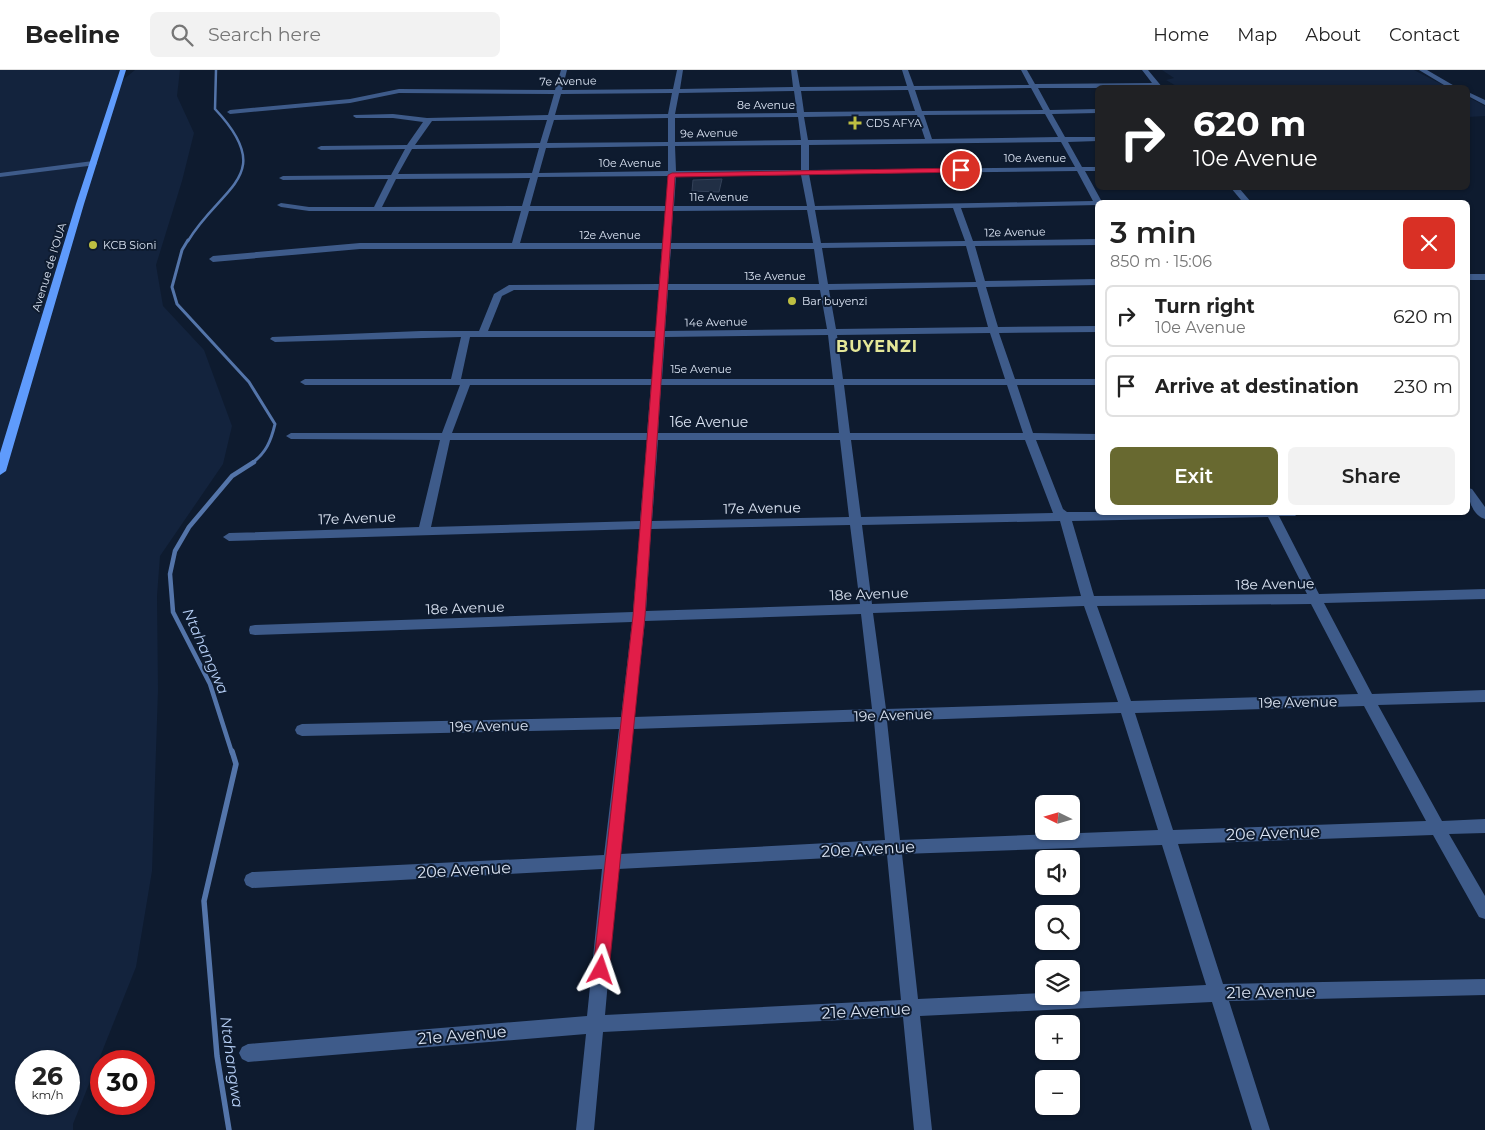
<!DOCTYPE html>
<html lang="en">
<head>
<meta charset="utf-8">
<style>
	:root { --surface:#fff; --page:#f2f2f2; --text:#222; --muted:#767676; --line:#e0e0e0; --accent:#686930 }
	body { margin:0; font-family:Montserrat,sans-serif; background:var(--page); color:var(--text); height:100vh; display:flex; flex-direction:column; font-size:19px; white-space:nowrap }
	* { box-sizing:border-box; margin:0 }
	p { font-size:16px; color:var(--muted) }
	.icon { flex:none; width:28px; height:28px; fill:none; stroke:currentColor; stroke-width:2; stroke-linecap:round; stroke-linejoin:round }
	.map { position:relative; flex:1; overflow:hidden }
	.drawer { position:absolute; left:1095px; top:130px; width:375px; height:315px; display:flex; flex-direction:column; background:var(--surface); border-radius:8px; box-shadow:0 1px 4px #0004 }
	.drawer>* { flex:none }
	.top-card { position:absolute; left:1095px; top:15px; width:375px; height:105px; border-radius:8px; box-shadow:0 1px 4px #0004; background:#202124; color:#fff; overflow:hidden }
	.needle { width:32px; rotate:275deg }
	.controls { position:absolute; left:1035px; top:725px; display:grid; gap:10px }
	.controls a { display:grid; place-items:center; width:45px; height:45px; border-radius:8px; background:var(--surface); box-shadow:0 1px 4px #0004; font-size:25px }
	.speed { position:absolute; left:15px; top:980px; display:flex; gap:10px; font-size:25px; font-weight:700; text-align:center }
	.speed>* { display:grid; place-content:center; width:65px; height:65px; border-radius:50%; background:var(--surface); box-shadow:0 1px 4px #0004; line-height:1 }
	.speed small { font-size:12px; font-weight:400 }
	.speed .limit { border:8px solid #d22; background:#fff; color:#111 }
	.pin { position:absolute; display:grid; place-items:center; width:42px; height:42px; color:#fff; margin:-21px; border:2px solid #fff; border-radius:50%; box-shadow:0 1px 5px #0007 }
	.me { position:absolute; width:55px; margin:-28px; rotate:5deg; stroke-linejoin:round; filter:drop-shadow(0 0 4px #0008) }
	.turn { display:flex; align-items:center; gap:18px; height:105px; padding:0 15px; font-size:22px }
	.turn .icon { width:65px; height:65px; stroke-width:2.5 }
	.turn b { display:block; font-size:35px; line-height:42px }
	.round { display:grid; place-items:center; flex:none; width:52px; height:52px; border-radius:8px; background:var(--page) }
	.headline { display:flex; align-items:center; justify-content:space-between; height:85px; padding:0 15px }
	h1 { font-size:30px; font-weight:600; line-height:38px }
	.action { display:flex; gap:10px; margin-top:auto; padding:10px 15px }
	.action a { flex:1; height:58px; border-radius:8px; background:var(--accent); color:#fff; font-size:20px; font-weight:600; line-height:58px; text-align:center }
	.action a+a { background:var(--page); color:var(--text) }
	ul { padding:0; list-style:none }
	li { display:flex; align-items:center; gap:15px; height:62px; margin:0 10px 8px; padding:0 5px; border:2px solid var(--line); border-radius:8px }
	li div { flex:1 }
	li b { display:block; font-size:19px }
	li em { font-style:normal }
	header { display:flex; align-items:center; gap:30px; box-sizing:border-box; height:70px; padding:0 25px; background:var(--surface); border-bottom:1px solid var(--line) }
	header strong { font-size:24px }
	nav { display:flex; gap:28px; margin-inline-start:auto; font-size:18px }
	.search { width:350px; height:45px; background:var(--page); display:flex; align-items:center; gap:12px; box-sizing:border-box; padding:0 18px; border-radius:8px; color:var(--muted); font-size:19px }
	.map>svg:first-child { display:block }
	.built { fill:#13233d; fill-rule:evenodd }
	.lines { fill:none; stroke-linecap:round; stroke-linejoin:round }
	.stream-far3 { stroke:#5475aa; stroke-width:2.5 }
	.stream-far2 { stroke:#5475aa; stroke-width:3 }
	.stream-far1 { stroke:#5475aa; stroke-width:4.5 }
	.stream { stroke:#5475aa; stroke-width:5.5 }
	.building { fill:#212f45; stroke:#334158 }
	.minor { fill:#3e5b8a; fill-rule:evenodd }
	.major { fill:#5f9bfc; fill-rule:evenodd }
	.route { fill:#e11d48; stroke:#92132f }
	.poi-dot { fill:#bebf42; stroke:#0e1b2f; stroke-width:2 }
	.labels { text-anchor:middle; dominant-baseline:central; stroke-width:4; stroke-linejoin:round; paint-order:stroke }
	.far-street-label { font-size:11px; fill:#dae3f2; stroke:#0e1b2f }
	.far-poi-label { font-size:11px; fill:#dae3f2; stroke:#0e1b2f; text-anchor:start }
	.street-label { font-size:14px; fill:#dae3f2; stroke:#0e1b2f }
	.water-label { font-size:15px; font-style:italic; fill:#b5cef5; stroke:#0e1b2f }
	.far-district-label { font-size:16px; font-weight:bold; letter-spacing:1px; fill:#e4e798; stroke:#0e1b2f }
	.near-street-label { font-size:16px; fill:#dae3f2; stroke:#0e1b2f }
</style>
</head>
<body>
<header>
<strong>Beeline</strong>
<div class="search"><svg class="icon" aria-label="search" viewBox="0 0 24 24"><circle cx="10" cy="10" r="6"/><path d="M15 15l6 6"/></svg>Search here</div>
<nav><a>Home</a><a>Map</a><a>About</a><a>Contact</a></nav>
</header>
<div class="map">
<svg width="1485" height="1060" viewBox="0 0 1485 1060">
	<rect width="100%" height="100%" fill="#0e1b2f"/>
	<g class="built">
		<path d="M0,0h123l-4,13 16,-13h45l-3,26 17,37 -12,48 -26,84 7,41 41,44 28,76 -9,38 -63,92 -3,40 1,94 -6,181 -16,96 -63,157v6h-73zM26,991h43v43h-43z"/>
		<path d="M1162,0h252l33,17h-269l-12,-7 8,-2z"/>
		<path d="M1468,27l17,9v10l-17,1z"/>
	</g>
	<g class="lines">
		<path class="stream-far3" d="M188,171c33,-55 90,-65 27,-132l1,-39"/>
		<path class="stream-far2" d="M188,170l-6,10 -10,37 5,17 72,78 26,42c-4,17 -9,29 -23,39"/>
		<path class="stream-far1" d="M232,683l-22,-69 -37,-72 -3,-38 5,-23 14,-24 43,-51 22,-14"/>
		<path class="stream" d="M229,1060l-12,-74 -13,-155 32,-137 -4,-13"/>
	</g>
	<path class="building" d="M722,109l-3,13 -27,-1 1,-11z"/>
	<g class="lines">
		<g class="minor">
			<path d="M561,0h6l-5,20 111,-1 4,-19h6l-3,19 113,-2 -2,-17h6l3,17 107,-1 -5,-16h6l6,16 115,-1 -8,-15h6l8,14 117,-1 -10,-13h6l15,18h-125l12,22 48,-1v4l-46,1 13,23h33v4l-30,1 14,25h16v4h-13l17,31h-4v3l-137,3 12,33 125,-2v6l-123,1 10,35 113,-2v6l-112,2 12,40 100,-1v6l-99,1 16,46h83v6h-81l16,48 65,1v6h-62l27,69 4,3h233l-5,4h-16l40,78 166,-5v10l-161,4 48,91 113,-4v12l-107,3 64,116 43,-2v14l-36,1 36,62v23l-6,-2 -46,-82 -255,9 45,140 262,-5v16l-256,6 41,129h-18l-40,-128 -292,14 12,114h-18l-11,-113 -300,15 -9,98h-18l10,-96 -338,28 -6,-3 -3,-6 3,-6 6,-3 339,-28 15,-147 -350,19 -6,-3 -2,-5 2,-5 6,-3 352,-17 15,-126 -317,7 -5,-2 -2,-4 2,-4 5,-2 319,-7 11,-95 -377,13 -5,-1 -1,-4 1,-4 5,-1 378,-13 7,-83 -411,12 -6,-4 6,-4 190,-6 21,-87 -149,-1 -5,-3 5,-3h151l18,-48h-155l-5,-3 5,-3h146l10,-42 -186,5 -5,-3 2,-2 149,-6h58l15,-37 15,-9 150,-1 3,-35h-302l-147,13 -4,-3 4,-3 147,-13h152l9,-32h-212l-28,-4 -4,-2 4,-2 28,4h65l14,-28 -105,1 -4,-2 4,-2 108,-1 14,-26 -84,1 -4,-2 4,-2 86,-1 16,-23 -30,-4h-37l-3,-2 1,-1 39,-1 34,4 121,-3 6,-21 -155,-1 -49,10 -120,11 -3,-2 3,-2 120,-11 49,-10 156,1zM1031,18l12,22 -121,1 -7,-21zM908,20l7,21 -111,1 -3,-21zM794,21l3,22 -122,1 4,-21zM672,23l-4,21 -113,1 6,-21zM1045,44l13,23 -126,2 -8,-24zM917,45l8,24 -117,1 -4,-23zM798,47l3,23 -126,2v-24zM668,48v24l-121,1 7,-23zM547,50l-7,23 -125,2 17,-24zM1061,72l14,25 -266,3v-25zM801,75v25l-125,1 -1,-25zM668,76v25l-129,2 7,-25zM539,78l-7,25 -134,1 14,-25zM1077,101l16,30 -278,5 -6,-32zM801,105l6,31h-133l2,-30zM668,106l-2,30h-136l8,-29zM530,108l-8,28 -140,1 14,-28zM953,138l12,33 -144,2 -6,-33zM807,140l6,33h-142l2,-32zM529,141h136l-2,32h-143zM966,176l10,36 -148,2 -6,-36zM671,179h143l5,35h-151zM977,217l11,40 -152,2 -7,-39zM514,220h145l-3,41h-168l14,-35zM668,220h152l7,39 -162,2zM990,263l15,46h-162l-6,-44zM828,265l5,44h-171l3,-42zM470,267h185l-3,42h-191zM470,315h181l-4,48h-195zM661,315h173l5,48h-181zM844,315h163l16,48h-173zM450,370h197l-7,81 -209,6zM658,370h182l9,77 -197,4zM851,370h174l28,73 -192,4zM1268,447l39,77 -213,2 -22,-75zM1060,451l21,75 -209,8 -10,-79zM850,455l10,79 -214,7 5,-82zM1311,534l47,90 -227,7 -34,-95zM1084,536l34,96 -232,7 -13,-96zM861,544l11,95 -238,8 11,-96zM1364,636l62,115 -253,9 -38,-117zM1121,643l37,117 -258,10 -13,-119zM874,651l11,119 -265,14 13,-125zM1162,775l44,140 -135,7v4h-27v-3l-126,6 -16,-145zM887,785l14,145 -296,15 13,-146z"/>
			<path d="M1419,0h8l31,18h-9z"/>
			<path d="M1468,22l17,8v5l-17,-9z"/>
			<path d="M93,91l4,2 -1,2 -96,12v-4z"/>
			<path d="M1231,118h8l12,14h-102l4,-2h88z"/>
			<rect x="1468" y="204" width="17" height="6"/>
			<path d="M1468,418l4,1 13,18v12c-12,-3 -18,-21 -17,-31z"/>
		</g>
		<path class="major" d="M120,0h6l-42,134 -78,267 -6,4v-22l76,-249z"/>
	</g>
	<path class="route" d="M961,98l3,1v3l-289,5 -30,439 -36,354 -3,6 -5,2 -5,-2 -3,-6 40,-354 35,-441 4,-2z"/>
	<g class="poi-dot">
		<path d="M852.5 45.5h5v5h5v5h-5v5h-5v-5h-5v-5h5z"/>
		<circle cx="93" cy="175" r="5"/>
		<circle cx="792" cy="231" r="5"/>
	</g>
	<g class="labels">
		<g class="far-street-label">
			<text transform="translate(568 11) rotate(-1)">7e Avenue</text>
			<text x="766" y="35">8e Avenue</text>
			<text transform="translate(709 63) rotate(-1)">9e Avenue</text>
			<text x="1035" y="88">10e Avenue</text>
			<text x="630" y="93">10e Avenue</text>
			<text x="719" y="127">11e Avenue</text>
			<text transform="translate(1015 162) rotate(-1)">12e Avenue</text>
			<text x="610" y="165">12e Avenue</text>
			<text transform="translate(49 197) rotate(-73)">Avenue de l'OUA</text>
			<text x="775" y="206">13e Avenue</text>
			<text transform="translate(716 252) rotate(-1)">14e Avenue</text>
			<text x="701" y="299">15e Avenue</text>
		</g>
		<g class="far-poi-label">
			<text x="866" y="53">CDS AFYA</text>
			<text x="103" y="175">KCB Sioni</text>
			<text x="802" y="231">Bar buyenzi</text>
		</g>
		<g class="street-label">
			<text x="709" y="352">16e Avenue</text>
			<text transform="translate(762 438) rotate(-1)">17e Avenue</text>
			<text transform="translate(357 448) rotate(-2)">17e Avenue</text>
			<text transform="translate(1275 514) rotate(-1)">18e Avenue</text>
			<text transform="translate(869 524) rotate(-2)">18e Avenue</text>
			<text transform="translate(465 538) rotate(-2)">18e Avenue</text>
			<text transform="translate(1298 632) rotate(-1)">19e Avenue</text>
			<text transform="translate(893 645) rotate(-2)">19e Avenue</text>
			<text transform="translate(489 656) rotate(-1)">19e Avenue</text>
		</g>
		<g class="water-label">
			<text transform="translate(206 581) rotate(66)">Ntahangwa</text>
			<text transform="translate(232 992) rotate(82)">Ntahangwa</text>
		</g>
		<g class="far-district-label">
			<text x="877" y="276">BUYENZI</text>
		</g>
		<g class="near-street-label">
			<text transform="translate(1273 763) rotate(-2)">20e Avenue</text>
			<text transform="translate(868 779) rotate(-3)">20e Avenue</text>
			<text transform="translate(464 800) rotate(-3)">20e Avenue</text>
			<text transform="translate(1271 922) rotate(-1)">21e Avenue</text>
			<text transform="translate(866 941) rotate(-3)">21e Avenue</text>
			<text transform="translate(462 965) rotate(-5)">21e Avenue</text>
		</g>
	</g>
</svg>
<div class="controls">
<a><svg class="needle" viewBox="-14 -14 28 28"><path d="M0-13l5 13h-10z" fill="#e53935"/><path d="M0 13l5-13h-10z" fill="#767676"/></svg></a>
<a><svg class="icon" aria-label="sound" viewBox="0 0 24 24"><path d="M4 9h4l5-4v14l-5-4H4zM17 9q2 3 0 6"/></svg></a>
<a><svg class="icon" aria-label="search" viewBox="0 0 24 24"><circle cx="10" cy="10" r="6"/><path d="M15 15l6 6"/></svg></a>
<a><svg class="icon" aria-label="layers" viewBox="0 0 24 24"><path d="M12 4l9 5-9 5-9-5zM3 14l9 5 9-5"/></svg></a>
<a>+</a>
<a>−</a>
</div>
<div class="speed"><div>26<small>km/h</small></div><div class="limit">30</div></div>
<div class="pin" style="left:961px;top:100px;background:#d93025"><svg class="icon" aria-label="arrive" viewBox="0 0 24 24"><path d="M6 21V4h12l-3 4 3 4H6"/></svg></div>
<svg class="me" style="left:601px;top:900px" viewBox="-20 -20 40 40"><path d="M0-17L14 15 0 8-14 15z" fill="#e11d48" stroke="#fff" stroke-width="4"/></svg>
<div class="top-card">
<div class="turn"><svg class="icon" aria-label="right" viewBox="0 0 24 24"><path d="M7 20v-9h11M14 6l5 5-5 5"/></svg><div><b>620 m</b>10e Avenue</div></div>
</div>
<section class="drawer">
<div class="headline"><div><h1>3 min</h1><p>850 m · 15:06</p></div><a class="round" style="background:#d93025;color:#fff"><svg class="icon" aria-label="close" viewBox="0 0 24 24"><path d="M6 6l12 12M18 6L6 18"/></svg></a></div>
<ul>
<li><svg class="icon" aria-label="right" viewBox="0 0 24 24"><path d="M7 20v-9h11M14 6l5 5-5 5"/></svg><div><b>Turn right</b><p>10e Avenue</p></div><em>620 m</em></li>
<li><svg class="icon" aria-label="arrive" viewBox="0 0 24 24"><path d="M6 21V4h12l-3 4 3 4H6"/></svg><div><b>Arrive at destination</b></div><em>230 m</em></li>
</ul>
<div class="action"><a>Exit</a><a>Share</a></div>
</section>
</div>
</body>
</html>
